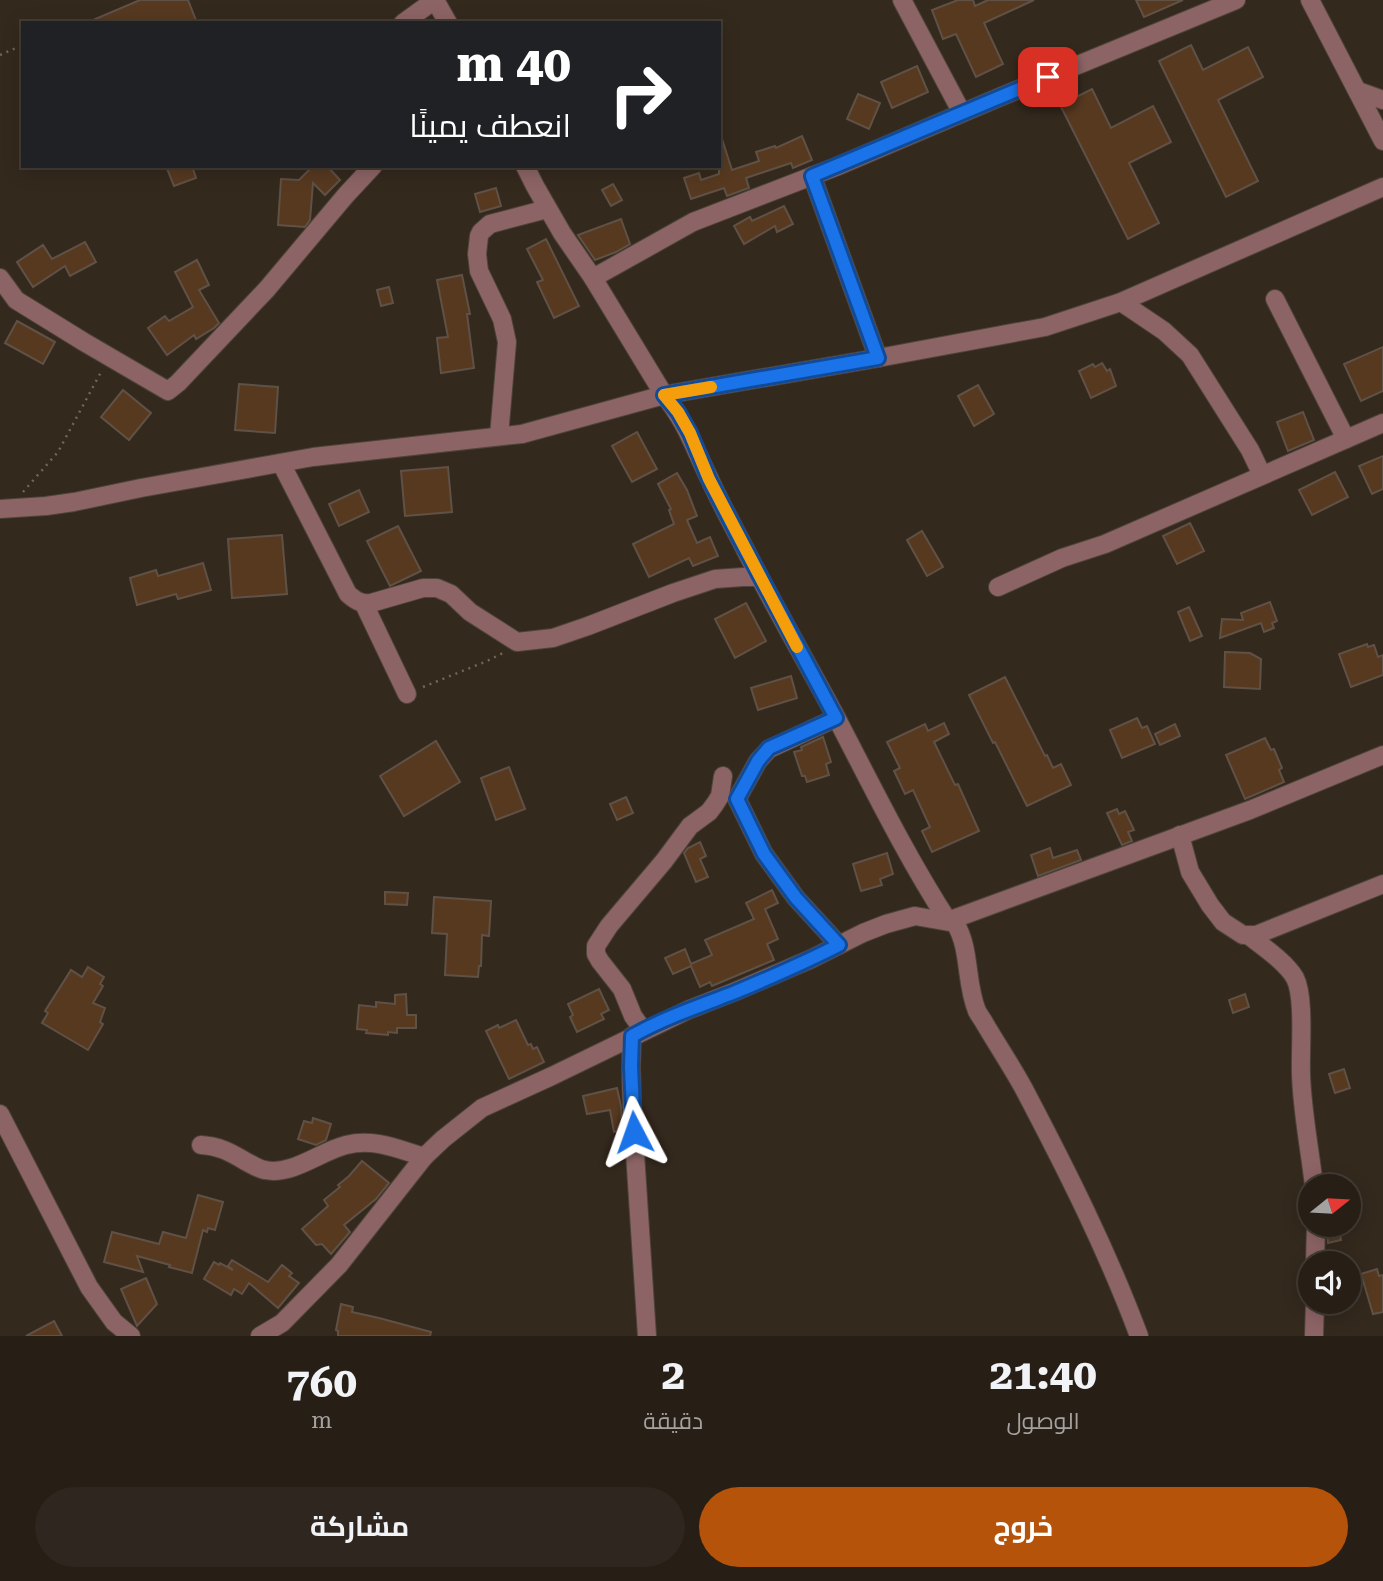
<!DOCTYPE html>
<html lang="ar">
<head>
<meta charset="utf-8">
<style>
	:root { --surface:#271f16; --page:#2f271f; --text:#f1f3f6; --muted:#a4a2a1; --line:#433d35; --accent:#b45309 }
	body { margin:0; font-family:"Roboto Serif",Cairo,serif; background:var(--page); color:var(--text); direction:rtl; height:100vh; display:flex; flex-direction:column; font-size:26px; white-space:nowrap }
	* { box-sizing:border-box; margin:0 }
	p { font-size:23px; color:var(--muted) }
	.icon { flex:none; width:38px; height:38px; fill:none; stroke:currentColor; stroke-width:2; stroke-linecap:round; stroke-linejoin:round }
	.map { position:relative; height:1336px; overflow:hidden; direction:ltr }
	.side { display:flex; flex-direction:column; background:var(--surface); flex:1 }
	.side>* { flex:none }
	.hud { position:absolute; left:21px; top:21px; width:700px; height:147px; border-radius:0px; box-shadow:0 4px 18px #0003,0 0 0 2px var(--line); direction:rtl; background:#202124; color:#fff; overflow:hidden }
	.needle { width:46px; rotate:72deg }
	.fabs { position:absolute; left:1298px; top:1174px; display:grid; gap:14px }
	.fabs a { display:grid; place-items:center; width:63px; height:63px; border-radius:50%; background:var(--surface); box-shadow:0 4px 18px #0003,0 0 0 2px var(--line); font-size:35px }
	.pin { position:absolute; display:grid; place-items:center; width:60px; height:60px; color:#fff; margin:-30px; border-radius:14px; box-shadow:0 4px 10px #0006 }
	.me { position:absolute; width:77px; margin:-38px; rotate:356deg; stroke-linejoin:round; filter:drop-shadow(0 0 5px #0008) }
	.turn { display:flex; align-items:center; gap:24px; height:147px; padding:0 35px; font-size:32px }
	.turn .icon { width:91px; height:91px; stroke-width:2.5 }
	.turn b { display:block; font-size:49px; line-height:60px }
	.eta { display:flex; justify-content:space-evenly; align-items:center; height:119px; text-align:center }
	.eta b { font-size:42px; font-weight:700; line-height:49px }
	.primary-button { display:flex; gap:14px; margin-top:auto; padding:14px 35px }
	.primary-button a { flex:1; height:80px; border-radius:42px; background:var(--accent); color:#fff; font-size:28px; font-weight:700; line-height:80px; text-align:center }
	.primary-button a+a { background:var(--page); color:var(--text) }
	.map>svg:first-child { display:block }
	.building { fill:#573920; stroke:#605146; stroke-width:2 }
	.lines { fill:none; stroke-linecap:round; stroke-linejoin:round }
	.minor-casing { stroke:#4e4439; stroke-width:20 }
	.path { stroke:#70665c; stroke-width:2.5; stroke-dasharray:2 5; stroke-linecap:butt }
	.minor { stroke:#8d6466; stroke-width:18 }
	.route-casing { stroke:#114b97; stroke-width:18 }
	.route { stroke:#1a73e8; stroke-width:12 }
	.slow { stroke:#f59e0b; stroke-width:12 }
</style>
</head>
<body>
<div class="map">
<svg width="1383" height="1336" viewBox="0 0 1383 1336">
	<rect width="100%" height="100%" fill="#34291d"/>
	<g class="building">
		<path d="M140,0h48l9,23h-111z"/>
		<path d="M958,0h15l2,6 13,-6h46l-50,23 19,41 -27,13 -20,-43 -13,5 -11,-29z"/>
		<path d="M1136,0h47l-39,17z"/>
		<path d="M1191,45l12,25 45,-23 15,30 -45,23 40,81 -32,16 -67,-136z"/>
		<path d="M917,66l11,26 -36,16 -11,-26z"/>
		<path d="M1092,89l19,39 42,-22 18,36 -42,21 30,60 -31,16 -68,-134z"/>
		<path d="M858,94l22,9 -11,26 -22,-10z"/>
		<path d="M802,136l10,24 -19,8 -2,-5 -45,15 3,10 -22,8 -3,-8 -33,11 -7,-21 15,-5 2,7 18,-6v-35h3l10,31 27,-9 -3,-9 19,-6 1,2z"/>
		<path d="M166,166h26l4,12 -22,8z"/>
		<path d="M313,166h14l13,14 -15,15 -12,-12 -3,37 -5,7 -27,-2 3,-46 18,1z"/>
		<path d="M613,184l9,16 -11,6 -9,-16z"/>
		<path d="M496,188l5,18 -21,6 -5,-18z"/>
		<path d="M784,206l9,18 -16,8 -2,-6 -31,18 -10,-18 16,-9 2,4z"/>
		<path d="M621,219l9,25 -14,8 -21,8 -17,-25z"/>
		<path d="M546,239l33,67 -25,12 -17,-36 6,-2 -16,-31z"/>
		<path d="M85,242l11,20 -26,14 -5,-10 -32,21 -16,-25 26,-17 9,14z"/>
		<path d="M197,260l12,25 -10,5 20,33 -5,5 -18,11 -2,-4 -27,20 -19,-27 17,-12 4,5 24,-14 -18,-35z"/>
		<path d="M462,275l8,39h-3l7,54 -33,5 -4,-35 11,-1 -11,-57z"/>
		<path d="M389,287l4,16 -12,3 -4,-16z"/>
		<path d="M17,321l38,21 -12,22 -38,-21z"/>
		<path d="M1383,347v44l-22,10 -17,-37z"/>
		<path d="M1102,363l5,8 3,-2 6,17 -25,12 -12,-27 14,-7 2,3z"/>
		<path d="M239,384l39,3 -3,46 -40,-3z"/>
		<path d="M978,385l16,29 -20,12 -16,-30z"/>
		<path d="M123,390l28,23 -22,27 -28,-23z"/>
		<path d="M1303,412l11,28 -26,11 -11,-29z"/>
		<path d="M637,432l20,37 -25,13 -20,-36z"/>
		<path d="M1383,456v33l-11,5 -13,-28z"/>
		<path d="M448,467l4,45 -47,4 -4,-45z"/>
		<path d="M1335,472l13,25 -36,18 -13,-25z"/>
		<path d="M677,473l10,17 10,26 -10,4 10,23 13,-6 8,19 -25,10 -4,-8 -40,19 -16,-33 41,-20 -5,-14 2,-1 -13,-25z"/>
		<path d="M359,490l10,22 -30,14 -10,-22z"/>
		<path d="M1190,523l14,28 -27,13 -14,-28z"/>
		<path d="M398,526l23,45 -31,15 -23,-45z"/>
		<path d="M922,531l21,36 -16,9 -20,-36z"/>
		<path d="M282,535l5,59 -55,4 -4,-59z"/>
		<path d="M203,563l8,27 -33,9 -2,-5 -39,11 -7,-27 26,-8 2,6z"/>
		<path d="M1270,602l7,19 -5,2 2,5 -10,4 -3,-9 -41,15 2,-19 21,1 -2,-7z"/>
		<path d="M746,603l20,38 -31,17 -20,-39z"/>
		<path d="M1189,607l13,29 -12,5 -12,-29z"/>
		<path d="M1367,644l1,3 6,-2 4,12 5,-2v20l-32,12 -12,-33z"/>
		<path d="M1225,652l25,1 11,6 -1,30 -36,-2z"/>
		<path d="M791,676l6,22 -39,12 -7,-22z"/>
		<path d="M1005,677l40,79 2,-1 6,13 8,-4 10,21 -44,21 -32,-64 -2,1 -24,-48z"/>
		<path d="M1137,718l5,10 5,-2 8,18 -33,14 -12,-28z"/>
		<path d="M944,723l5,11 -15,8 21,43 3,-1 21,47 -47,21 -10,-21 8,-4 -17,-37 -8,4 -11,-23 6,-3 -13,-26 38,-18 3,7z"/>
		<path d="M1175,724l5,12 -20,9 -5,-11z"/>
		<path d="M823,737l8,25 -5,2 3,11 -22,7 -2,-6h-3l-8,-24 8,-2 -1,-3z"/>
		<path d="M1265,738l6,12 3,-1 8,19 -3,2 5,12 -39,17 -19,-44z"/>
		<path d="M436,741l24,41 -56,34 -24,-40z"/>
		<path d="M509,767l16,42 -29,11 -15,-42z"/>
		<path d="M626,797l7,16 -16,7 -7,-16z"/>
		<path d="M1117,809l2,5 6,-3 9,19 -6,2 4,9 -10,4 -15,-32z"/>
		<path d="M700,842l6,14 -6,3 8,18 -12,5 -12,-29 4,-5z"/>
		<path d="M1050,848l3,10 24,-8 4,10 -43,16 -7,-21z"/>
		<path d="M887,853l6,21 -13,5 2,6 -21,6 -8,-27z"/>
		<path d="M772,890l6,13 -13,6 13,30 -11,5 7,16 -62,26 -2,-4 -10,5 -9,-21 -18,8 -8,-16 20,-9 6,15 21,-9 -7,-15 49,-21 -8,-16z"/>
		<path d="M385,892l23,1 -1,12 -22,-1z"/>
		<path d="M434,897l57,4 -2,35 -7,-1 -1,31h-2l-1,11 -33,-2 2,-41 -15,-1z"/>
		<path d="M88,967l16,10 -4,7 3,2 -10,17 12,5 -5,14 3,2 -15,26 -46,-27 6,-10 -3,-2 26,-41 11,7z"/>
		<path d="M599,989l10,21 -8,4 3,5 -27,13 -7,-15 3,-2 -5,-11z"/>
		<path d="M406,994l1,21h9v13h-19v5l-9,-1v3l-22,-2 1,-3 -10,-1 2,-24 17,2v-5l19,2v-9z"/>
		<path d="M1245,994l4,13 -16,6 -4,-13z"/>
		<path d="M516,1020l12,25 3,-1 2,5 4,-2 7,15 -35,17 -23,-48 12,-6 1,3z"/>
		<path d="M1344,1069l6,19 -15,5 -6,-19z"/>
		<path d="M617,1088l4,18 1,25 -8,1 -4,-22 -23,4 -4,-18z"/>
		<path d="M313,1118l18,6 -5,16 -10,5 -18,-6 6,-18 8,2z"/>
		<path d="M362,1161l27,22 -13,16 -32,26 6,7 -19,22 -9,-10 -6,1 -14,-16 26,-23 -4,-6 16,-13 -2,-2 11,-9z"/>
		<path d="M198,1195l25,7 -8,28 -7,-2 -1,4 -4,-2 -11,43 -23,-6 1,-2 -33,-9 6,16 -39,-10 8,-30 47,12 4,-12 23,6z"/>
		<path d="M1327,1225h11l3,15 -13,3z"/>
		<path d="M232,1260l36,22 14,-17 10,8 -3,3 10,7 -21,25 -29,-25 -7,11 -8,-5 -3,6 -27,-16 10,-17 5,3 1,-2 13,7 -5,-4z"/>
		<path d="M1377,1269l2,7 4,-1v37l-10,2 -12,-40z"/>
		<path d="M146,1278l11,26 -20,22 -16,-37z"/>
		<path d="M341,1304l12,3 -1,5 27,6 52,14 -1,4h-92v-5l-2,-1z"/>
		<path d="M54,1321l8,15h-36z"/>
	</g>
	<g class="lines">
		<defs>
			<g id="minor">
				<path d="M435,0l13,23"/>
				<path d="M902,0l60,113"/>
				<path d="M1310,0l73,141"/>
				<path d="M403,23l32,-23"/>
				<path d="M1358,91l25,9"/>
				<path d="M525,166l10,20 27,47 31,45 71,117c22,27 30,52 45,83 11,24 24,48 36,71 29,57 61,112 91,168 36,69 70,139 112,204"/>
				<path d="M812,176l66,182"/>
				<path d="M0,278l16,22 68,42 84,49 10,-8 89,-94 79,-94 27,-29"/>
				<path d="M593,278l100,-56 145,-56 162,-69 236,-97"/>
				<path d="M1275,299l71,140"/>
				<path d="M1121,302l43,29 26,24 60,95 12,25"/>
				<path d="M499,436l8,-94 -5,-23 -23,-48 -2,-17 2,-18 2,-4 9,-8 57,-15"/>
				<path d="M281,463l67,131c8,7 13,10 23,9l52,-15h14l14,6 19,18 47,30 36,-4 35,-12 85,-33 42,-14 28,-2h16"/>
				<path d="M0,509l46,-3 28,-4 67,-14 172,-31 209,-23 142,-39 214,-37 167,-31 76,-25 262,-115"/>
				<path d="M998,587l64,-29 43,-14 278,-121"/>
				<path d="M364,604l43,90"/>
				<path d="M836,718l-67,31 -11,12 -21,38 27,55 32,44 43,47"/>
				<path d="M1180,835l10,37 20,33 13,17 20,13h13l127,-51"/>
				<path d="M948,921l302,-111 133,-55"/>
				<path d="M1248,935c14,11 38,27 47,43 10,19 5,73 6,96 1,37 9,76 13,112"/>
				<path d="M643,1030l-10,-14 -11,-27 -22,-28 -4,-7v-8l13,-20 55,-65 26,-35 19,-14 6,-8 5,-8 3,-20"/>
				<path d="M632,1036l-1,31 1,40 15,229"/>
				<path d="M0,1114l89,173 25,35 17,14"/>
				<path d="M201,1145c18,1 29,7 44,16 6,3 13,8 20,9 27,6 56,-19 81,-25 28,-7 52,4 78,12"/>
				<path d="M1315,1264l1,-39"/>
				<path d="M260,1336l22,-13 57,-58 85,-108 19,-18 39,-31 70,-32 136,-66 46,-18 77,-33 52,-26 23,-9 29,-8 40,7c16,26 10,59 22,88 2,4 6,9 8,13 13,22 27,43 39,65 42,80 83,161 115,247"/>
				<path d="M1314,1336l1,-34"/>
			</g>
		</defs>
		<use href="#minor" class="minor-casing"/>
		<g class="path">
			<path d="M0,55l23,-10"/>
			<path d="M23,492l35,-40 43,-80"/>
			<path d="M423,687l64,-26 16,-8"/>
		</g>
		<use href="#minor" class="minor"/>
	</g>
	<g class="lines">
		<defs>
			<path id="route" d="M634,1132l-3,-65 1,-31c32,-18 67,-30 101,-43 36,-15 71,-30 106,-48l-43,-47 -32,-44 -27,-55 21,-38 11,-13 67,-30 -96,-179 -31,-60 -19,-46 -12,-21 -14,-17 214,-37 -66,-182 236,-99"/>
		</defs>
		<use href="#route" class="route-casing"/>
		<use href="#route" class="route"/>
		<path class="slow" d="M711,387l-47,8 14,17 12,21 19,46 88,168"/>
	</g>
</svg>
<div class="fabs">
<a><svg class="needle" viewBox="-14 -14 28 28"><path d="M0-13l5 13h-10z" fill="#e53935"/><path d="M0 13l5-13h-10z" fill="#a4a2a1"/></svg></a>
<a><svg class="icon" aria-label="sound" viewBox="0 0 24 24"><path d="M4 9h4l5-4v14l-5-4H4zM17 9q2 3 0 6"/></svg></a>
</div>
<div class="pin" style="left:1048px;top:77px;background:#d93025"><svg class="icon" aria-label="arrive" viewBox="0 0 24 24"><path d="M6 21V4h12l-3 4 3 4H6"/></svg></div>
<svg class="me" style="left:634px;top:1132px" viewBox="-20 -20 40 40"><path d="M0-17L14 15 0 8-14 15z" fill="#1a73e8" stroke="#fff" stroke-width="4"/></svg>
<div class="hud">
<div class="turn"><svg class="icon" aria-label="right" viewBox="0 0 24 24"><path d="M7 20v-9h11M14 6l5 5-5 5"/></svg><div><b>40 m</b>انعطف يمينًا</div></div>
</div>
</div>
<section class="side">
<div class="eta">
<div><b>21:40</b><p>الوصول</p></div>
<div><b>2</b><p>دقيقة</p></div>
<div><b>760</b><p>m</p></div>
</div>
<div class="primary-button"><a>خروج</a><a>مشاركة</a></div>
</section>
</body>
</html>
